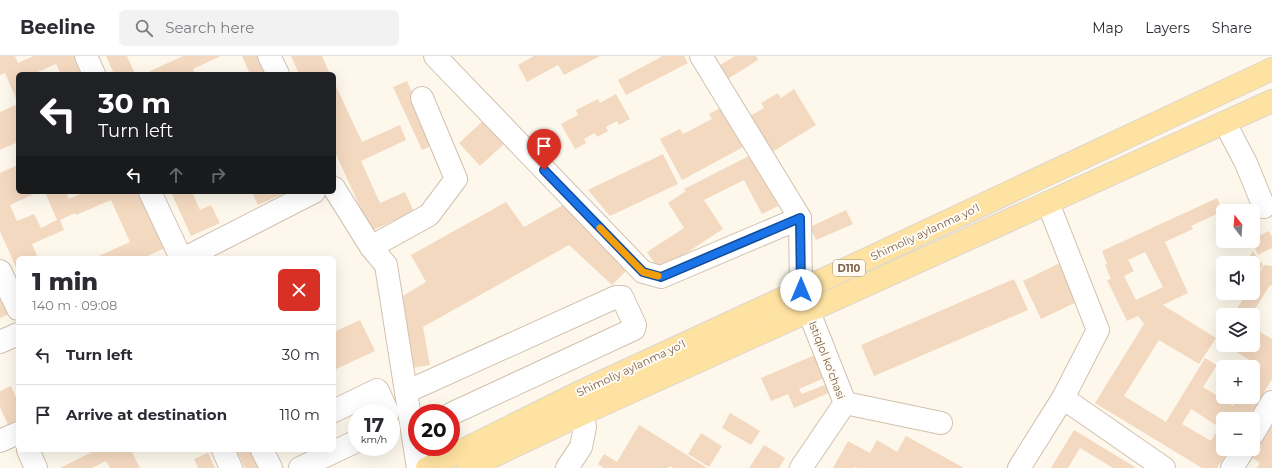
<!DOCTYPE html>
<html lang="en">
<head>
<meta charset="utf-8">
<style>
	:root { --surface:#fff; --page:#f2f2f3; --text:#2b2b33; --muted:#7c7c81; --line:#e1e1e2 }
	body { margin:0; font-family:Montserrat,sans-serif; background:var(--page); color:var(--text); height:100vh; display:flex; flex-direction:column; font-size:15px; white-space:nowrap }
	* { box-sizing:border-box; margin:0 }
	p { font-size:13px; color:var(--muted) }
	.icon { flex:none; width:22px; height:22px; fill:none; stroke:currentColor; stroke-width:2; stroke-linecap:round; stroke-linejoin:round }
	.map { position:relative; flex:1; overflow:hidden }
	.side { position:absolute; left:16px; top:200px; width:320px; height:196px; display:flex; flex-direction:column; background:var(--surface); border-radius:6px; box-shadow:0 4px 16px #0002 }
	.side>* { flex:none }
	.guide { position:absolute; left:16px; top:16px; width:320px; height:122px; border-radius:6px; box-shadow:0 4px 16px #0002; background:#202124; color:#fff; overflow:hidden }
	.needle { width:26px; rotate:343deg }
	.controls { position:absolute; left:1216px; top:148px; display:grid; gap:8px }
	.controls a { display:grid; place-items:center; width:44px; height:44px; border-radius:6px; background:var(--surface); box-shadow:0 4px 16px #0002; font-size:20px }
	.speed { position:absolute; left:348px; top:348px; display:flex; gap:8px; font-size:20px; font-weight:700; text-align:center }
	.speed>* { display:grid; place-content:center; width:52px; height:52px; border-radius:50%; background:var(--surface); box-shadow:0 4px 16px #0002; line-height:1 }
	.speed small { font-size:10px; font-weight:400 }
	.speed .limit { border:6px solid #d22; background:#fff; color:#111 }
	.pin { position:absolute; display:grid; place-items:center; width:34px; height:34px; color:#fff; margin:-41px -17px; border-radius:50% 50% 50% 0; rotate:-45deg; box-shadow:0 0 4px #0007 }
	.pin .icon { rotate:45deg }
	.me { position:absolute; width:44px; margin:-22px; rotate:0deg; stroke-linejoin:round; filter:drop-shadow(0 0 3px #0008) }
	.turn { display:flex; align-items:center; gap:14px; height:84px; padding:0 16px; font-size:18px }
	.turn .icon { width:52px; height:52px; stroke-width:2.5 }
	.turn b { display:block; font-size:28px; line-height:34px }
	.lanes { display:flex; align-items:center; height:38px; padding:0 16px; background:#0003; justify-content:center; gap:20px; direction:ltr }
	.lanes .off { opacity:.35 }
	.round { display:grid; place-items:center; flex:none; width:42px; height:42px; border-radius:6px; background:var(--page) }
	.headline { display:flex; align-items:center; justify-content:space-between; height:68px; padding:0 16px }
	h1 { font-size:24px; font-weight:800; line-height:30px }
	ul { padding:0; list-style:none }
	li { display:flex; align-items:center; gap:12px; height:60px; padding:0 16px; border-top:1px solid var(--line) }
	li div { flex:1 }
	li b { display:block; font-size:15px }
	li em { font-style:normal }
	header { display:flex; align-items:center; gap:24px; box-sizing:border-box; height:56px; padding:0 20px; background:var(--surface); border-bottom:1px solid var(--line) }
	header strong { font-size:19px }
	nav { display:flex; gap:22px; margin-inline-start:auto; font-size:14px }
	.search { width:280px; height:36px; background:var(--page); display:flex; align-items:center; gap:10px; box-sizing:border-box; padding:0 14px; border-radius:6px; color:var(--muted); font-size:15px }
	.map>svg:first-child { display:block }
	.building { fill:#f4d9c1; fill-rule:evenodd }
	.lines { fill:none; stroke-linecap:round; stroke-linejoin:round }
	.minor-casing { stroke:#d2c1af; stroke-width:24 }
	.major-casing { stroke:#ddd6d0; stroke-width:24 }
	.minor { stroke:#fff; stroke-width:22 }
	.major { stroke:#fee2a2; stroke-width:22 }
	.route-casing { stroke:#114b97; stroke-width:10 }
	.route { stroke:#1a73e8; stroke-width:7 }
	.slow { stroke:#f59e0b; stroke-width:7 }
	.labels { text-anchor:middle; dominant-baseline:central; stroke-width:4; stroke-linejoin:round; paint-order:stroke }
	.shield { fill:#fffbf3; stroke:#a38e7d; stroke-width:1 }
	.shield-label { font-size:10px; font-weight:bold; fill:#7b604b }
	.street-label { font-size:11px; fill:#7b604b; stroke:#fffbf3 }
</style>
</head>
<body>
<header>
<strong>Beeline</strong>
<div class="search"><svg class="icon" aria-label="search" viewBox="0 0 24 24"><circle cx="10" cy="10" r="6"/><path d="M15 15l6 6"/></svg>Search here</div>
<nav><a>Map</a><a>Layers</a><a>Share</a></nav>
</header>
<div class="map">
<svg width="1272" height="412" viewBox="0 0 1272 412">
	<rect width="100%" height="100%" fill="#fdf8eb"/>
	<g class="building">
		<path d="M0,0h15l3,7 15,-7h42l8,18h-22l-5,-10 -23,10h-15v29l-13,-30 -5,2z"/>
		<path d="M106,0h21l8,18h-21z"/>
		<path d="M183,0h38l-28,13 2,5h-51z"/>
		<path d="M242,0h21l8,18h-21z"/>
		<path d="M291,0h31l8,18h-31z"/>
		<path d="M534,0h66l-36,19 -6,-10 -31,17 -9,-17z"/>
		<path d="M660,0h24l4,7 -62,32 -8,-15 43,-23z"/>
		<path d="M735,0h21l2,4 -35,22 -8,-14z"/>
		<path d="M407,25l28,63 -13,6 -29,-63z"/>
		<path d="M334,26l28,60 38,-17 6,15 -45,21 19,42 25,-11 9,20 -43,19 -37,-81z"/>
		<path d="M794,33l22,36 -44,27 -22,-36 14,-8 -3,-5 17,-10 3,5z"/>
		<path d="M616,38l14,25 -11,6 -2,-4 -11,6 2,4 -11,6 -2,-4 -11,6 2,4 -11,6 -14,-25 17,-9 -2,-5 22,-11 2,4z"/>
		<path d="M18,48v38l-18,8v-38z"/>
		<path d="M728,48l21,40 -67,36 -22,-41 20,-10 3,5 29,-15 -3,-5z"/>
		<path d="M484,64l21,23 -25,23 -21,-23z"/>
		<path d="M663,98l15,30 -68,32 -22,-26z"/>
		<path d="M751,99l27,51 -16,8 -18,-34 -40,20 19,29 -64,42 -12,-19 37,-24 -16,-25 18,-12 -2,-2z"/>
		<path d="M18,109v27h20l-28,13 7,16 17,-7 7,14 16,-8 -12,-28h21l3,7 16,-7h55l25,56 -22,10h-49l36,-16 -19,-42 -35,15 -1,-2 -15,7 4,10 -32,14 6,14h-20v14l-18,-41v-58z"/>
		<path d="M171,136h21l8,18 11,-5 9,18 -29,13z"/>
		<path d="M252,136h35l-29,13z"/>
		<path d="M1217,142l6,13 -32,15 2,3 -28,13 23,51 -25,12 53,33 -17,26 -40,-24 -35,56 42,26 39,-64 12,7 -14,22 30,19 5,-9h15v-24l5,-8 -33,-20h28v-17l19,11v40l-24,40h-25v30h6l-12,19h-15l-107,-65 49,-79 -6,-8 -11,5 -20,-41 4,-1 -6,-14 2,-1 -5,-13zM1145,196l18,35 -27,13 -12,-24 10,-5 -6,-11zM1191,353l28,18 -8,14 -29,-17z"/>
		<path d="M570,145l61,65 -19,19 -43,-40 -146,82 7,38 -18,3 -14,-69 28,-17 -15,-27 95,-53 18,25z"/>
		<path d="M846,154l7,14 -37,16 -6,-13z"/>
		<path d="M1269,175l3,6v11l-14,7 -6,-14h1v-2z"/>
		<path d="M1253,195l10,14 -10,15v-17h-8z"/>
		<path d="M1062,206l19,38 -40,19 -18,-38z"/>
		<path d="M1264,209l8,1v20l-2,-1 -19,30h-18l14,-22h6v-10z"/>
		<path d="M1014,223l14,31 -154,66 -13,-31z"/>
		<path d="M0,234l11,23 -11,5z"/>
		<path d="M360,264l15,31 -41,19v-38z"/>
		<path d="M1223,274v14l-6,-4z"/>
		<path d="M815,299l9,23 -25,11 3,5 25,-10 4,8 -37,16 -6,-14 -17,7 -10,-23z"/>
		<path d="M11,330l7,16v18l-10,5 -8,-18v-16z"/>
		<path d="M730,357l30,18 -9,14 -29,-17z"/>
		<path d="M1272,367v45h-15l3,-5 -9,-6z"/>
		<path d="M639,369l26,16 42,27h-34l-3,-2 -2,2h-64l-6,-4 6,-10 13,8z"/>
		<path d="M1074,374l61,37 -1,1h-21l-33,-20 -12,20h-17z"/>
		<path d="M701,377l21,13 -13,21 -21,-13z"/>
		<path d="M906,380l58,32h-106l-3,-1 -1,1h-21l15,-27 22,12 7,-13 20,12z"/>
		<path d="M764,389l21,13 -6,10h-30z"/>
		<path d="M96,394h35l9,18h-30l-4,-7 -14,7h-32z"/>
		<path d="M236,394h18l8,18h-17z"/>
		<path d="M208,397l7,15h-17l-4,-9z"/>
	</g>
	<g class="lines">
		<defs>
			<g id="minor">
				<path d="M86,0l8,18"/>
				<path d="M269,0l9,18"/>
				<path d="M435,0l208,216 18,5 139,-59"/>
				<path d="M701,0l99,162 1,72"/>
				<path d="M1225,67l21,40 18,44"/>
				<path d="M334,132l37,59 15,18 32,203"/>
				<path d="M150,136l31,66"/>
				<path d="M371,191l58,-32 27,-36 -34,-81"/>
				<path d="M185,202l129,-66"/>
				<path d="M0,215l18,38"/>
				<path d="M0,286l18,-8"/>
				<path d="M406,336l210,-95h6l13,28 -1,4 -183,85"/>
				<path d="M1063,342l101,70"/>
				<path d="M845,347l96,20"/>
				<path d="M334,355l43,-21 1,1 10,22"/>
				<path d="M1253,378l19,-32"/>
				<path d="M0,385l18,-8"/>
				<path d="M28,394l8,18"/>
				<path d="M223,394l8,18"/>
				<path d="M262,394l9,18"/>
				<path d="M300,412l57,-27"/>
				<path d="M567,412l14,-21 4,-20 -7,-31"/>
				<path d="M801,412l44,-65 -36,-91"/>
				<path d="M1019,412l44,-70 35,-68 -50,-127"/>
				<path d="M1232,412l12,-19"/>
			</g>
			<g id="major">
				<path d="M427,412l151,-75 223,-103 471,-221"/>
				<path d="M468,412l114,-54 690,-313"/>
			</g>
		</defs>
		<use href="#minor" class="minor-casing"/>
		<use href="#major" class="major-casing"/>
		<use href="#minor" class="minor"/>
		<use href="#major" class="major"/>
	</g>
	<g class="lines">
		<defs>
			<path id="route" d="M544,114l99,102 18,5 139,-59 1,72"/>
		</defs>
		<use href="#route" class="route-casing"/>
		<use href="#route" class="route"/>
		<path class="slow" d="M600,172l43,44 15,4"/>
	</g>
	<g class="labels">
		<rect class="shield" x="833" y="204" width="32" height="16" rx="3"/>
		<g class="shield-label">
			<text x="849" y="212">D110</text>
		</g>
		<g class="street-label">
			<text transform="translate(925 176) rotate(-25)">Shimoliy aylanma yoʻl</text>
			<text transform="translate(827 304) rotate(69)">Istiqlol ko‘chasi</text>
			<text transform="translate(631 312) rotate(-25)">Shimoliy aylanma yoʻl</text>
		</g>
	</g>
</svg>
<div class="controls">
<a><svg class="needle" viewBox="-14 -14 28 28"><path d="M0-13l5 13h-10z" fill="#e53935"/><path d="M0 13l5-13h-10z" fill="#7c7c81"/></svg></a>
<a><svg class="icon" aria-label="sound" viewBox="0 0 24 24"><path d="M4 9h4l5-4v14l-5-4H4zM17 9q2 3 0 6"/></svg></a>
<a><svg class="icon" aria-label="layers" viewBox="0 0 24 24"><path d="M12 4l9 5-9 5-9-5zM3 14l9 5 9-5"/></svg></a>
<a>+</a>
<a>−</a>
</div>
<div class="speed"><div>17<small>km/h</small></div><div class="limit">20</div></div>
<div class="pin" style="left:544px;top:114px;background:#d93025"><svg class="icon" aria-label="arrive" viewBox="0 0 24 24"><path d="M6 21V4h12l-3 4 3 4H6"/></svg></div>
<svg class="me" style="left:801px;top:234px" viewBox="-20 -20 40 40"><circle r="19" fill="#fff"/><path d="M0-13L10 11 0 6-10 11z" fill="#1a73e8"/></svg>
<div class="guide">
<div class="turn"><svg class="icon" aria-label="left" viewBox="0 0 24 24"><path d="M17 20v-9H6M10 6l-5 5 5 5"/></svg><div><b>30 m</b>Turn left</div></div>
<div class="lanes"><svg class="icon" aria-label="left" viewBox="0 0 24 24"><path d="M17 20v-9H6M10 6l-5 5 5 5"/></svg><svg class="icon off" aria-label="ahead" viewBox="0 0 24 24"><path d="M12 20V5M6 11l6-6 6 6"/></svg><svg class="icon off" aria-label="right" viewBox="0 0 24 24"><path d="M7 20v-9h11M14 6l5 5-5 5"/></svg></div>
</div>
<section class="side">
<div class="headline"><div><h1>1 min</h1><p>140 m · 09:08</p></div><a class="round" style="background:#d93025;color:#fff"><svg class="icon" aria-label="close" viewBox="0 0 24 24"><path d="M6 6l12 12M18 6L6 18"/></svg></a></div>
<ul>
<li><svg class="icon" aria-label="left" viewBox="0 0 24 24"><path d="M17 20v-9H6M10 6l-5 5 5 5"/></svg><div><b>Turn left</b></div><em>30 m</em></li>
<li><svg class="icon" aria-label="arrive" viewBox="0 0 24 24"><path d="M6 21V4h12l-3 4 3 4H6"/></svg><div><b>Arrive at destination</b></div><em>110 m</em></li>
</ul>
</section>
</div>
</body>
</html>
